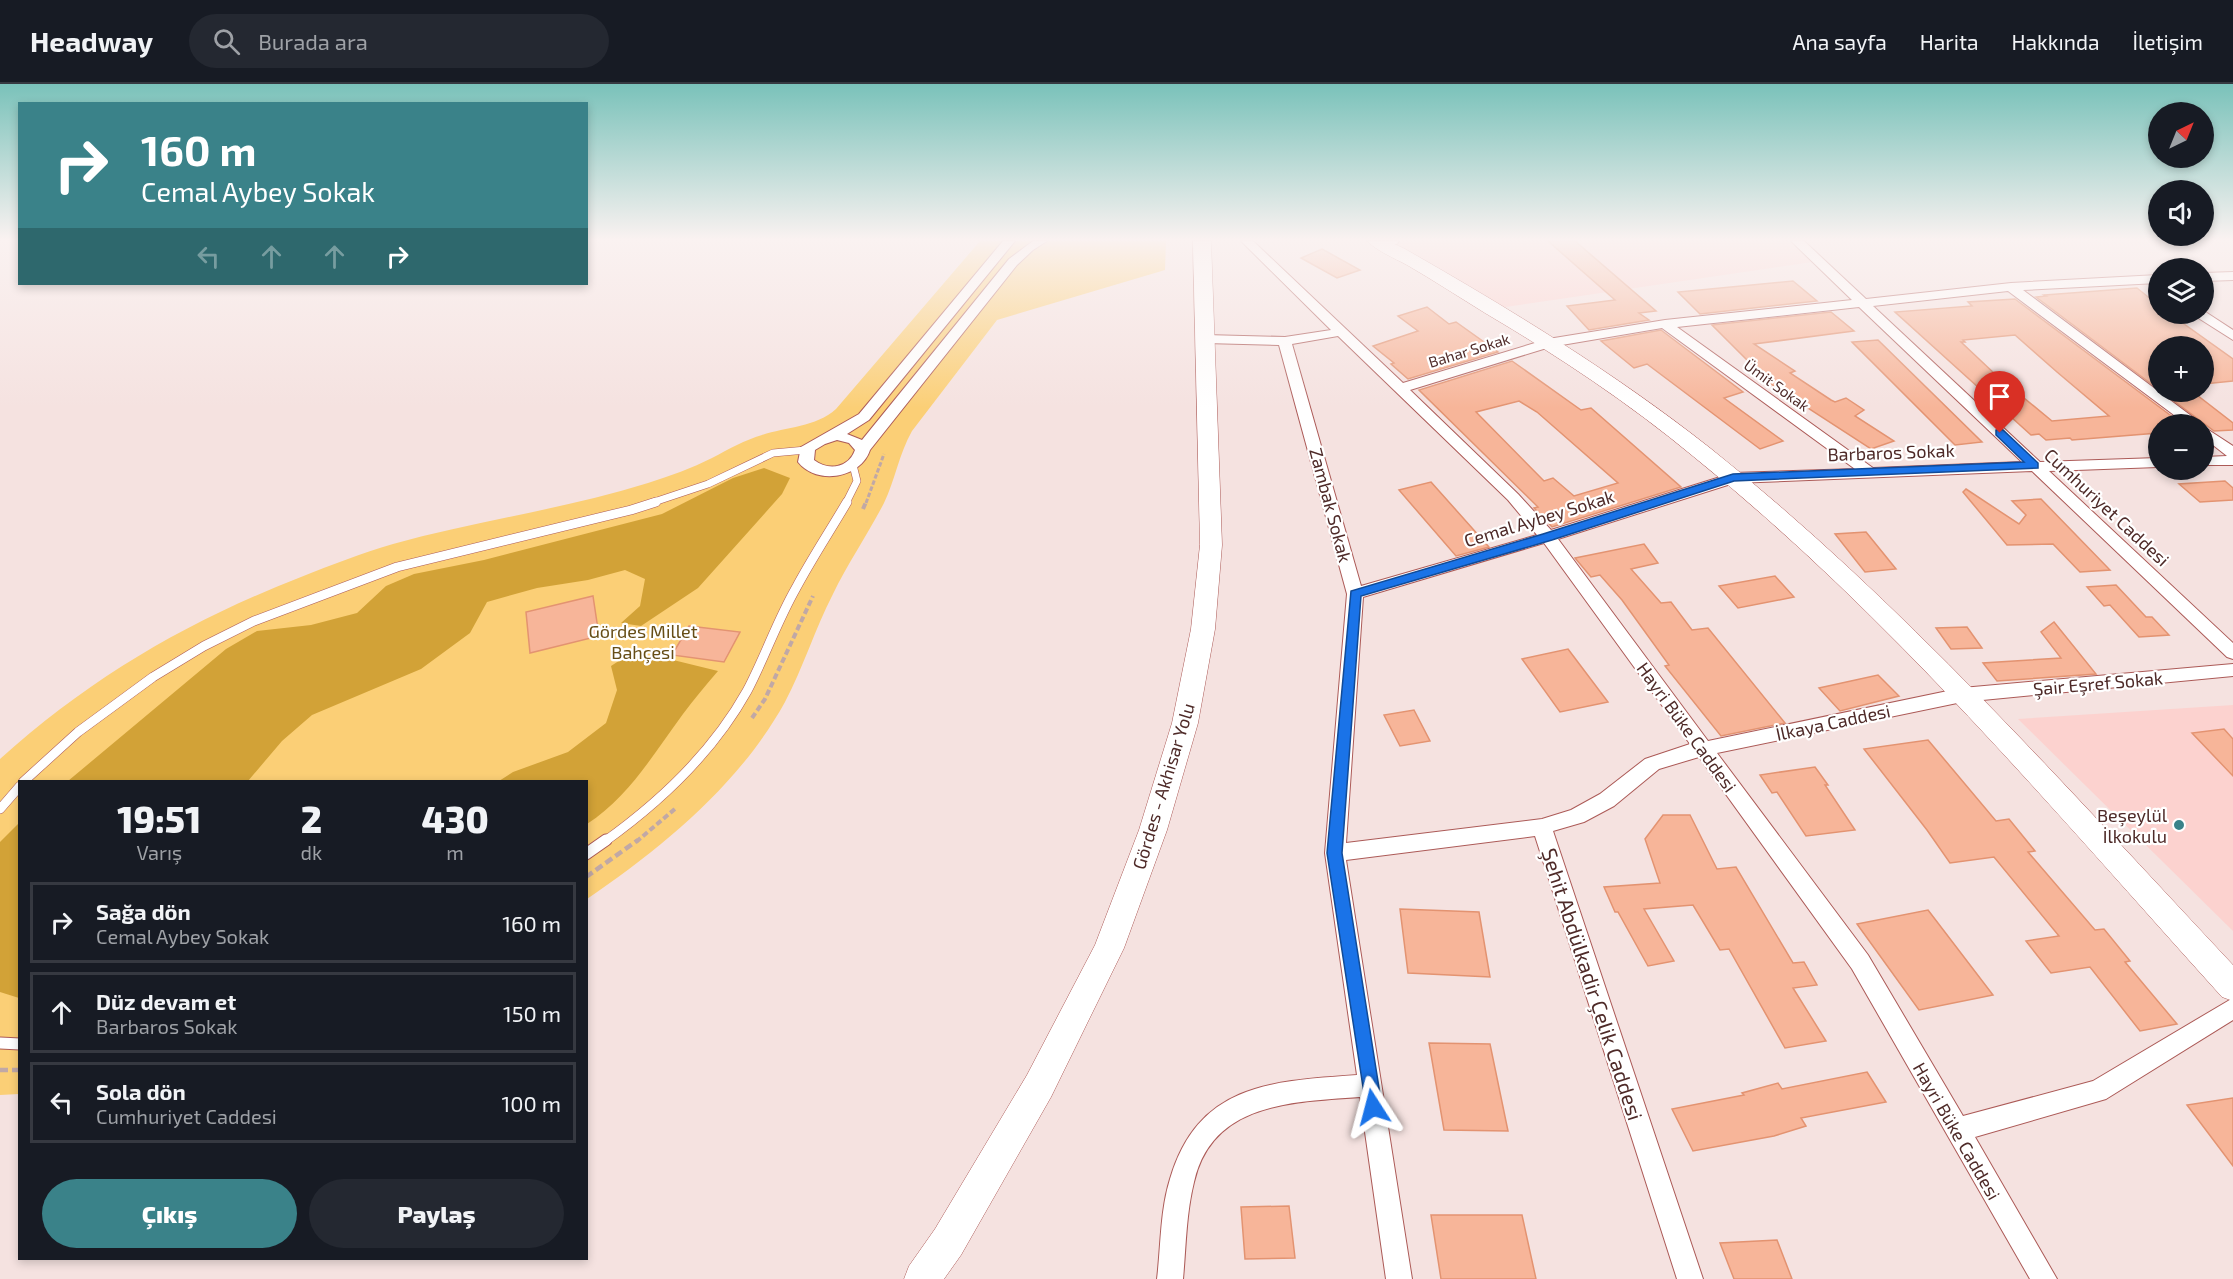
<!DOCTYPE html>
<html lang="tr">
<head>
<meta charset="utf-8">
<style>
	:root { --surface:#171b24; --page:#242831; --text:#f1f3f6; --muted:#9ea1a6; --line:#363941; --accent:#3a8289 }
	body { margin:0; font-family:"Exo 2",sans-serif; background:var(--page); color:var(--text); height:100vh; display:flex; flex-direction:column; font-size:22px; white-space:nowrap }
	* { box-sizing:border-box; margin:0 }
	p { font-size:20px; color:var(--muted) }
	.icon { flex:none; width:33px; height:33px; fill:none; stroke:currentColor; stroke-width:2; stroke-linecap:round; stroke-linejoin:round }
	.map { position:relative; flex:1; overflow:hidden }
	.panel { position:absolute; left:18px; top:696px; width:570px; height:480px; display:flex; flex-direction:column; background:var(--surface); border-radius:0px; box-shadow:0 3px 9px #0003 }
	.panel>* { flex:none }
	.top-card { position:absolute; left:18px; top:18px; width:570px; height:183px; border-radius:0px; box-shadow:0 3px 9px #0003; background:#3a8289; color:#fff; overflow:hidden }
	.needle { width:39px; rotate:43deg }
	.buttons { position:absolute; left:2148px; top:18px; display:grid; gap:12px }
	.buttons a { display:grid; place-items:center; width:66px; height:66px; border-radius:50%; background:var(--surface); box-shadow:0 3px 9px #0003; font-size:30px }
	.pin { position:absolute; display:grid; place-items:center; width:51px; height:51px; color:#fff; margin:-62px -26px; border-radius:50% 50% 50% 0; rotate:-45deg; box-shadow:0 0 6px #0007 }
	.pin .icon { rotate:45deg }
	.me { position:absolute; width:66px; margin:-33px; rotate:351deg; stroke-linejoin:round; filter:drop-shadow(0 0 4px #0008) }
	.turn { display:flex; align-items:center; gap:21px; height:126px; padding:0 24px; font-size:27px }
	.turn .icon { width:78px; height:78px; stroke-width:2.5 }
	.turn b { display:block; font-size:42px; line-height:51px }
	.lanes { display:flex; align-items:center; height:57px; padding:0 24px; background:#0003; justify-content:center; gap:30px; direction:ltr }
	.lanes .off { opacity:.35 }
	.eta { display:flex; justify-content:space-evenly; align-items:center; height:102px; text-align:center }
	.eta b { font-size:36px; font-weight:800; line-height:42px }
	.action { display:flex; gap:12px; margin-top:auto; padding:12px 24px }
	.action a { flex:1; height:69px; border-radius:36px; background:var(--accent); color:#fff; font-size:24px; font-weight:800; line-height:69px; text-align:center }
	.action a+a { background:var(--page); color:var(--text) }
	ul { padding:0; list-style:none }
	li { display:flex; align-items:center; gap:18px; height:81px; margin:0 12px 9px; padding:0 12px; border:3px solid var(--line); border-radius:0px }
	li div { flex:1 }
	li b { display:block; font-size:22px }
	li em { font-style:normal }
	header { display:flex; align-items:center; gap:36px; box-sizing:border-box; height:84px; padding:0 30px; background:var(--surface); border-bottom:2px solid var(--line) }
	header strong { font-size:28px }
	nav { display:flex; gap:33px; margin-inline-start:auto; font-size:21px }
	.search { width:420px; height:54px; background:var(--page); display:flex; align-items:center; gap:15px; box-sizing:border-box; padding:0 21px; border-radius:33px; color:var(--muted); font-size:22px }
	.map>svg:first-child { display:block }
	.built { fill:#fcd2cf }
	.green { fill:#fbcf76 }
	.forest { fill:#d2a237 }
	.building { fill:#f7b599; stroke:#e39371; stroke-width:1.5; fill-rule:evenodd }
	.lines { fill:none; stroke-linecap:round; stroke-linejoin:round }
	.service-far2-casing { stroke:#ac5a57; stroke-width:8 }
	.service-far1-casing { stroke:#ac5a57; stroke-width:10 }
	.service-casing { stroke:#ac5a57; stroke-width:13 }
	.minor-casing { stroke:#ac5a57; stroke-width:2 }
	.secondary-casing { stroke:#ac5a57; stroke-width:1 }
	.path-far2 { stroke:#c0a8a6; stroke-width:3; stroke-dasharray:4.5 2; stroke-linecap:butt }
	.path-far1 { stroke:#c0a8a6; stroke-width:4; stroke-dasharray:6 3; stroke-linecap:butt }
	.path { stroke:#c0a8a6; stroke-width:4.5; stroke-dasharray:8 4; stroke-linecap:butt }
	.service-far2 { stroke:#fff; stroke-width:7 }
	.service-far1 { stroke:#fff; stroke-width:9 }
	.service { stroke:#fff; stroke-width:11 }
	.minor { fill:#fff; fill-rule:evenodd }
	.secondary { fill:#fff; fill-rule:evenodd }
	.route { fill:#1a73e8; stroke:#114b97; stroke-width:1.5 }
	.poi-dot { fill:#3a8289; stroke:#fff; stroke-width:2 }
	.labels { text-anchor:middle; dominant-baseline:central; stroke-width:4.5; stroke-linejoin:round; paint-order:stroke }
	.far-street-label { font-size:15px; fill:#4e2a28; stroke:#fff }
	.street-label { font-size:18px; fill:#4e2a28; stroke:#fff }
	.park-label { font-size:18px; fill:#664d16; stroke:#fff }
	.poi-label { font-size:18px; fill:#4e2a28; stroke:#fff; text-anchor:end }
	.near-street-label { font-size:21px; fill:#4e2a28; stroke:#fff }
</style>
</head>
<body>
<header>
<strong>Headway</strong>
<div class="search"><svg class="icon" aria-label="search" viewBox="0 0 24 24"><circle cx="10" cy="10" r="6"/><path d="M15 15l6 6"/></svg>Burada ara</div>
<nav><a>Ana sayfa</a><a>Harita</a><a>Hakkında</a><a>İletişim</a></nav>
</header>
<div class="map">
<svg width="2233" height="1195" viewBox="0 0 2233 1195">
	<rect width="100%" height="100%" fill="#f5e2e0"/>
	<g class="built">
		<path d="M1393,157h404l22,20 -327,48 -112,-66z"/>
		<path d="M2233,621v226l-215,-212z"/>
	</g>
	<path class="green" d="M980,157h186l-1,29 -168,50 -85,111c-13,23 -17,49 -28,72 -16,31 -36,60 -51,91 -18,35 -30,74 -48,108 -46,83 -122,145 -198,197l-1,-117h-566l-1,312 -19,1v-336c91,-82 188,-138 301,-182 30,-12 61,-24 92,-33 84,-23 171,-35 255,-61 22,-7 44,-15 64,-25 17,-9 33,-18 50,-23 24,-8 54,-8 74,-26z"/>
	<g class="forest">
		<path d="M764,384l26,10 -8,16 -84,94 -57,38 -20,-3 19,-17 5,-27 -20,-9 -37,10 -51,8 -50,14 -17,31 -49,36 -109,46 -30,26 -34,40h-180l158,-132 31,-18 54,-6 46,-12 29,-27 28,-12 70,-14 178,-46 71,-36z"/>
		<path d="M628,571l37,3 53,13c-12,14 -24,28 -35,43 -29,39 -54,83 -96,110l-1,-42 -87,-1 14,-9 55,-20 38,-29 11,-33 -6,-24z"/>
		<path d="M19,739v175l-19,-6v-150z"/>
	</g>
	<g class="building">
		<path d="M1548,157h27l81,70 -17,2 10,7 -60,10 -22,-24 48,-6z"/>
		<path d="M1322,165l38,21 -23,8 -36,-20z"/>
		<path d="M1793,197l24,20 -117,13 -22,-22z"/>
		<path d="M2137,204l21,17v9h12l63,45v22l-29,3v-38h-46v43l-122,-92 10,-1 -2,-1z"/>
		<path d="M2015,215l167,125h-24v9l-86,7 -2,-2 -24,2 -7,-6 -8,1 -136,-123 77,-6 -4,-4zM2015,251l42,37 52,44 -57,5 -56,-46 -35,-33h4l-2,-2z"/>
		<path d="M1427,223l22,17 7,-2 42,30 -90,27 -17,-15 3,-1 -21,-17 45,-15 -20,-15z"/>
		<path d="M1831,228l23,19 -100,13 41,27 -5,2 41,27 4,2 11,-4 18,12 -9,6 39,25 -23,8 -100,-65 -59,-59z"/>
		<path d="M1661,246l82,62 -19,6 59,43 -23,8 -113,-85 -13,4 -33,-27z"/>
		<path d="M1878,256l104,102 -27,3 -103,-103z"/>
		<path d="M1512,277l69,49 10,-2 90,79 -129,40 -18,-19 4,-1 -119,-117zM1519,317l18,11 81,71 -44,13 -21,-18 -9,3 -68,-69z"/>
		<path d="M2162,308h31l40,31v7l-19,1z"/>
		<path d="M2225,397l8,7v12l-33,2 -21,-18z"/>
		<path d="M1431,398l58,65 -33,9 -57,-66z"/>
		<path d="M1966,405l53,35 7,-9 -14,-14 29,-2 69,71 -30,2 -27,-28 -46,1 -44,-53z"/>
		<path d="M1866,448l30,37 -31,3 -30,-38z"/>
		<path d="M1644,460l14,19 -27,6 30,34 10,-1 21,28 16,-2 77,95 -64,13 -56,-70 4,-1 -47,-65 -22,-25 -9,2 -16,-19z"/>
		<path d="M1775,492l19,21 -56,11 -19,-22z"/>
		<path d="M2116,501l30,32h6l17,18 -30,2 -29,-32 -6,1 -17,-19z"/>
		<path d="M593,512l6,40 -69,17 -4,-41z"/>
		<path d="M2054,538l42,52 -99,7 -14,-18 78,-5 -20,-26z"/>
		<path d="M689,542l51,6 -16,30 -52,-7z"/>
		<path d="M1967,543l15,21 -31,1 -15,-21z"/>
		<path d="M1568,565l40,53 -48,10 -38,-53z"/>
		<path d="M1878,591l21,21 -59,15 -21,-23z"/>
		<path d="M1414,626l16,31 -30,5 -16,-31z"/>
		<path d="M2224,645l9,10v37l-41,-43z"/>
		<path d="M1928,656l68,81 13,-2 26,32 -7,1 67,78 9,-1 26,32 -5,1 52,62 -37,7 -50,-64 -39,6 -25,-32 33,-5 -65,-79 -44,6 -23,-33 -63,-81z"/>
		<path d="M1815,683l13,18h-3l30,45 -49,6 -29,-44 -5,1 -12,-18z"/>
		<path d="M1663,731h27l27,54 19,-2 57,96 11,-1 13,23 -24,3 33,53 -41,7 -56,-99 -9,1 -27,-45 -49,4 30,52 -26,5 -30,-54h-3l-11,-25 56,-4 -15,-44z"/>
		<path d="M1400,825l79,3 11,65 -82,-4z"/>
		<path d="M1928,826l65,85 -74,15 -62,-86z"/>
		<path d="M1429,959l61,1 18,87 -64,-1z"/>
		<path d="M1867,988l19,30 -85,16 5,8 -32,10 -81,15 -21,-42 72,-14 -2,-2 36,-10 4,6z"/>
		<path d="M2233,1014v68l-46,-61z"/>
		<path d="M1289,1122l6,52 -50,1 -4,-52z"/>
		<path d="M1431,1131h91l14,64h-95z"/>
		<path d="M1777,1156l15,39h-58l-14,-36z"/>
	</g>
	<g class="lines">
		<defs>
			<g id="service-far2">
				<path d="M651,419l57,-19 65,-31 33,-3"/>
				<path d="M846,419l11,-22 -4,-16"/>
			</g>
			<g id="service-far1">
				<path d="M23,698l55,-50 75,-55 51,-31 50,-25 143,-54 234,-57 25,-8"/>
				<path d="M0,725l20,-23"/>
				<path d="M604,758c56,-40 109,-90 143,-151 18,-34 30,-70 49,-103 16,-30 34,-57 51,-86"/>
			</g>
			<g id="service">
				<path d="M586,770l20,-14"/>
				<path d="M0,959l20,1"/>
			</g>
			<g id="minor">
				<path d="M1003,157h12l-146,179 -22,14 15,6 147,-181 24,-18h14l-14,9 -16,15 -147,185c-9,28 -53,36 -72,12l3,-15 58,-33zM837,356l12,3 6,7c-6,18 -27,21 -41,10l1,-10 10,-6z"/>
				<path d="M1241,157h12l150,142 145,-44 117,-19 187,-20 -61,-59h13l62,58 145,-16 147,-8v8l-135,7 179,134h-16l-178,-133 -135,15 167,156 118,-4v9l-109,4 184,172v16l-6,-2 -195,-186 -298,12 -176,56 150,202 254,-53 271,-24v12l-271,26 -245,51 151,202 95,161 130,-35 140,-83v22l-127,79 -131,38 82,142h-27l-178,-310 -153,-212 -40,12 -45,37 -30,16 -31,9 150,448h-26l-142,-443 -189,24 66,419h-26l-26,-182c-67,5 -148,5 -166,85 -8,32 -8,65 -11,97h-26c4,-33 3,-68 13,-100 28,-95 101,-98 187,-104l-32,-222 22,-259 -68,-249 -74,-2 -7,-4 7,-4 80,2 46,-7zM1859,223l163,155 -149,6 -196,-141zM1662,244l193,141 -122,4 -182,57 -33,-36 -108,-104 140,-43zM1338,252l170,164 29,35 -176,51 -69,-242zM1544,459l146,201 -45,15 -45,35 -29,16 -29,9 -196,24 17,-246z"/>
				<path d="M1376,157h23l-2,3 -21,2z"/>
				<path d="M2233,188v8l-29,1v-8z"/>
				<path d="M2204,227l29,19v10l-41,-26h12z"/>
				<path d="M2204,343l29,19v19h-29v-8l23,-1 -23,-18z"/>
			</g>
			<g id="secondary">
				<path d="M1193,157h18l11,304 -7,84 -17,94 -31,107 -43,118 -73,149 -90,158 -17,24h-40l5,-13 26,-37 92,-154 68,-130 44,-115 33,-107 19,-94 9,-84z"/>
				<path d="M1367,157h21l17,8c105,60 210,124 305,199 192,153 356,339 523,517v36l-11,-4c-168,-186 -332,-382 -528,-540 -65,-54 -136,-101 -209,-144 -26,-16 -52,-33 -78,-48 -13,-7 -30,-14 -40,-24z"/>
			</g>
		</defs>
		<use href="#service-far2" class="service-far2-casing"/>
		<use href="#service-far1" class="service-far1-casing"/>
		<use href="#service" class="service-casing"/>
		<use href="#minor" class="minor-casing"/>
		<use href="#secondary" class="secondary-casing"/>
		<path class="path-far2" d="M866,419l18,-49"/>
		<g class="path-far1">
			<path d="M863,425l3,-7"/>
			<path d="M752,634l13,-19 48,-103"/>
			<path d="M636,758l40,-34"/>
		</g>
		<g class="path">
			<path d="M586,793l52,-37"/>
			<path d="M0,986h20"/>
		</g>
		<use href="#service-far2" class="service-far2"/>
		<use href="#service-far1" class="service-far1"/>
		<use href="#service" class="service"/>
		<use href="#minor" class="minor"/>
		<use href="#secondary" class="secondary"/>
	</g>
	<linearGradient id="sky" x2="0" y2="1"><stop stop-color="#7ac2ba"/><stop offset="0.48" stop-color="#faf2f1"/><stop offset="1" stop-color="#faf2f1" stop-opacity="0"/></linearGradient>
	<rect width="2233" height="324" fill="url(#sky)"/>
	<path class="route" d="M2000,345l3,1 35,33v5l-304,13 -182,59 -191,56 -19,257 40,254 -3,6 -6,3 -6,-3 -40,-260 24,-262 192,-57 190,-60 291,-12 -28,-27v-5z"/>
	<circle class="poi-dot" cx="2179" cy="741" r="6"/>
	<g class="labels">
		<g class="far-street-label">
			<text transform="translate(1469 266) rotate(-17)">Bahar Sokak</text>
			<text transform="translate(1777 301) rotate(36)">Ümit Sokak</text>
		</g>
		<g class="street-label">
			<text transform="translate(1891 368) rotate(-2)">Barbaros Sokak</text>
			<text transform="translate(1331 421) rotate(75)">Zambak Sokak</text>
			<text transform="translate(2107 423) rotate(43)">Cumhuriyet Caddesi</text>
			<text transform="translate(1539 434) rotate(-17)">Cemal Aybey Sokak</text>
			<text transform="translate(2098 599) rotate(-5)">Şair Eşref Sokak</text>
			<text transform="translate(1833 638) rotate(-12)">İlkaya Caddesi</text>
			<text transform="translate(1687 643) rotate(54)">Hayri Büke Caddesi</text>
			<text transform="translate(1163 702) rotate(-73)">Gördes - Akhisar Yolu</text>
			<text transform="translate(1957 1047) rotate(60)">Hayri Büke Caddesi</text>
		</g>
		<g class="park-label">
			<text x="643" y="547">Gördes Millet<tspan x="643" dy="21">Bahçesi</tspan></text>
		</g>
		<g class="poi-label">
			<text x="2167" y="731">Beşeylül<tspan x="2167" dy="21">İlkokulu</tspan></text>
		</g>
		<g class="near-street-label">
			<text transform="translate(1593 900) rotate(72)">Şehit Abdülkadir Çelik Caddesi</text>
		</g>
	</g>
</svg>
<div class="buttons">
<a><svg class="needle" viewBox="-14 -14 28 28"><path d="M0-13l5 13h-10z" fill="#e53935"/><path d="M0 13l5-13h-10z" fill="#9ea1a6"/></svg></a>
<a><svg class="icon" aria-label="sound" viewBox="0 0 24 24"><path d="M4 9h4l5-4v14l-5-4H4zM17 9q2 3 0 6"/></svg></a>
<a><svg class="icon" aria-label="layers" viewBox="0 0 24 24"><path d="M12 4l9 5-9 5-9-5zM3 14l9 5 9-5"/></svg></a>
<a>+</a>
<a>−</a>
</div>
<div class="pin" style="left:2000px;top:349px;background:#d93025"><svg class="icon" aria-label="arrive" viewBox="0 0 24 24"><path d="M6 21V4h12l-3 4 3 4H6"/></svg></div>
<svg class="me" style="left:1373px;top:1023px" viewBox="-20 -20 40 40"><path d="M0-17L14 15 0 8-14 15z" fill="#1a73e8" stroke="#fff" stroke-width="4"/></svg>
<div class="top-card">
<div class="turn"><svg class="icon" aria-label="right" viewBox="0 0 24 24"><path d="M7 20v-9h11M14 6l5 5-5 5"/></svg><div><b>160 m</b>Cemal Aybey Sokak</div></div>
<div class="lanes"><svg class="icon off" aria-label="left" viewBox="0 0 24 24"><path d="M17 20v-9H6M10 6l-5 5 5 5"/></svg><svg class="icon off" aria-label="ahead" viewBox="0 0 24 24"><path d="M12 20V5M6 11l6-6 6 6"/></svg><svg class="icon off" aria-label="ahead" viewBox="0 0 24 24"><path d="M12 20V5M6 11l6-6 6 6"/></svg><svg class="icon" aria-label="right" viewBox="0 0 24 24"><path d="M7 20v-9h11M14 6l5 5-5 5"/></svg></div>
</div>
<section class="panel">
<div class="eta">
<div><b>19:51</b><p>Varış</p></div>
<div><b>2</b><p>dk</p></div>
<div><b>430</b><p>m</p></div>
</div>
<ul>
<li><svg class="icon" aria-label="right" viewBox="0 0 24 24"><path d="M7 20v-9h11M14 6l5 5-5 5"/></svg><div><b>Sağa dön</b><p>Cemal Aybey Sokak</p></div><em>160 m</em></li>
<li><svg class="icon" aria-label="ahead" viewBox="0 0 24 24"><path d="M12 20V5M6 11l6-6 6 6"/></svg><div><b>Düz devam et</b><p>Barbaros Sokak</p></div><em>150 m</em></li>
<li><svg class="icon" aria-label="left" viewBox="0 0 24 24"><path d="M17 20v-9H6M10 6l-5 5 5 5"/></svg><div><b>Sola dön</b><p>Cumhuriyet Caddesi</p></div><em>100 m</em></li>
</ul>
<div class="action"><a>Çıkış</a><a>Paylaş</a></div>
</section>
</div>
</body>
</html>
